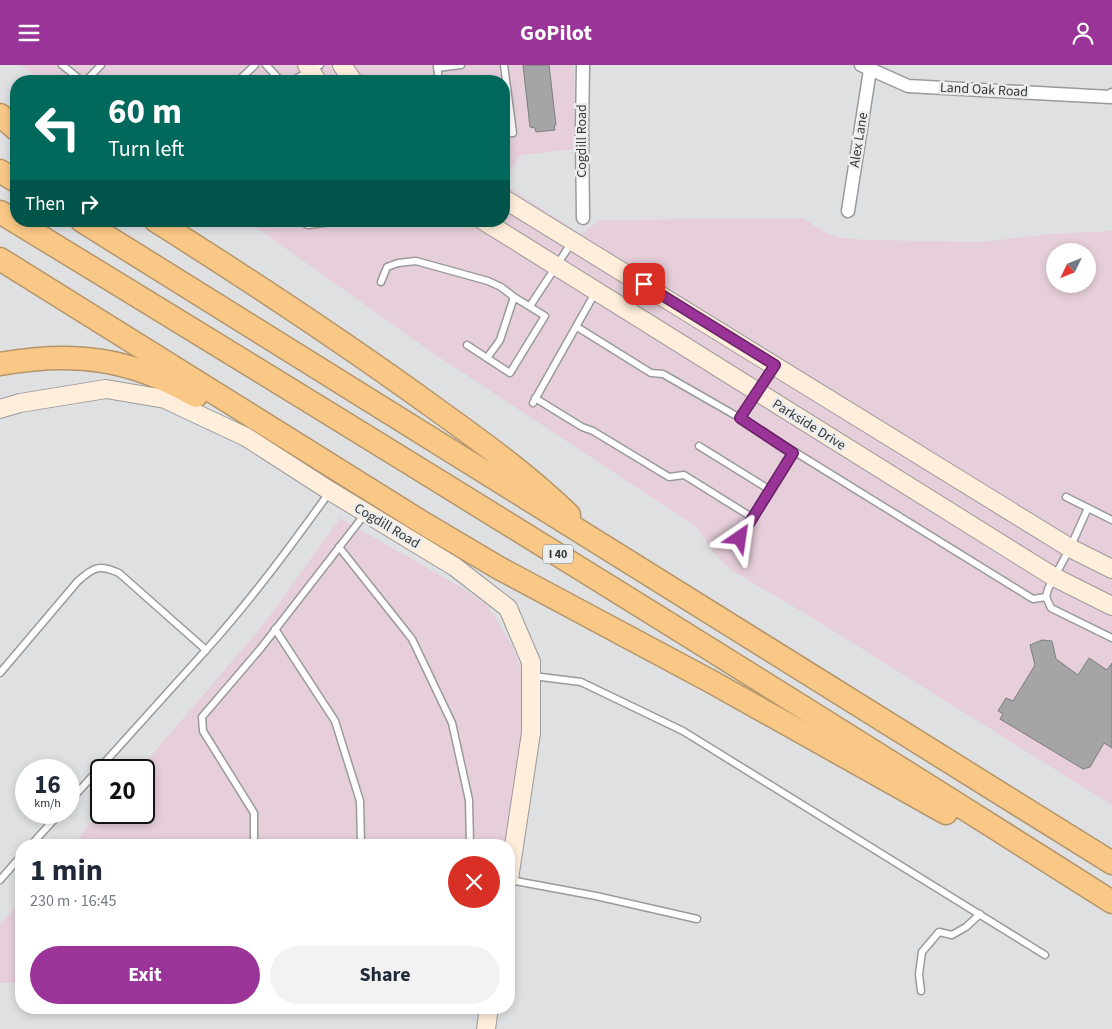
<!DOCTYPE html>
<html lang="en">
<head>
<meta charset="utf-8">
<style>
	:root { --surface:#fff; --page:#f2f2f3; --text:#1f2937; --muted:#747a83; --accent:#9b3498 }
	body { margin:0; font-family:"Source Sans 3",sans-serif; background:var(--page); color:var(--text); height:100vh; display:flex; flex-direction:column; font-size:19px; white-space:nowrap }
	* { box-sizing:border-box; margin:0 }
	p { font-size:16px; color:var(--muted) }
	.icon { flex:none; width:28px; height:28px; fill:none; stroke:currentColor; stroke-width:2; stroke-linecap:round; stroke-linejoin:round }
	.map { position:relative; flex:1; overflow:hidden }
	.drawer { position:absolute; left:15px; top:774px; width:500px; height:175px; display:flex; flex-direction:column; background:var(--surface); border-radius:20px; box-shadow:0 2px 8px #0003 }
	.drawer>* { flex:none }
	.hud { position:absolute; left:10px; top:10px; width:500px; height:152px; border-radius:20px; box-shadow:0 2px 8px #0003; background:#00695c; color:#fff; overflow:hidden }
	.needle { width:32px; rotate:227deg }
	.controls { position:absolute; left:1046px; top:178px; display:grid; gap:10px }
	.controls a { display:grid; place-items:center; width:50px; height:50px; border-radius:50%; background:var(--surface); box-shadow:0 2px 8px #0003; font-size:25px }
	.speed { position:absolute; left:15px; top:694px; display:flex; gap:10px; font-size:25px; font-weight:700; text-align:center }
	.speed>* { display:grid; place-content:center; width:65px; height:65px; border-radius:50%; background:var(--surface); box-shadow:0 2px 8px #0003; line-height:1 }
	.speed small { font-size:12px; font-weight:400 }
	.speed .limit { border:2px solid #111; border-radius:8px; background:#fff; color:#111 }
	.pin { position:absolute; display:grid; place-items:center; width:42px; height:42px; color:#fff; margin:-21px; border-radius:10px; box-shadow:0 2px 8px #0006 }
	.me { position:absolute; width:55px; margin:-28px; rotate:32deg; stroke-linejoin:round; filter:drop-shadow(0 0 4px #0008) }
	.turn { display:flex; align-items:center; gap:18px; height:105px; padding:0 15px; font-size:22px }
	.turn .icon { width:65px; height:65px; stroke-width:2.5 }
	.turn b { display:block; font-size:35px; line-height:42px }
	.then { display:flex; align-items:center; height:48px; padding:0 15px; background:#0003; gap:10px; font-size:19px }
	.round { display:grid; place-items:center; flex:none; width:52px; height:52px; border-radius:26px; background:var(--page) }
	.overview { display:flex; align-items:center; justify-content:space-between; height:85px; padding:0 15px }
	h1 { font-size:30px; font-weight:700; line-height:38px }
	.cta { display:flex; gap:10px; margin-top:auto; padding:10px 15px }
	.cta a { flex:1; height:58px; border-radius:30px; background:var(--accent); color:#fff; font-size:20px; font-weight:700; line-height:58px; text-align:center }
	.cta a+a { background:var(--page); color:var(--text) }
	header { display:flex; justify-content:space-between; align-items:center; height:65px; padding:0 15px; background:var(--accent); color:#fff; font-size:22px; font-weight:700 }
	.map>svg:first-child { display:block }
	.commercial { fill:#e6cfda; fill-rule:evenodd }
	.building { fill:#a5a5a6; stroke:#7d7d7e }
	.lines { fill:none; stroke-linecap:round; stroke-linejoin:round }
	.lane-casing { stroke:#9a9a9c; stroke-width:9 }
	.street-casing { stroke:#9a9a9c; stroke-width:15 }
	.secondary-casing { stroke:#9a9a9c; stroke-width:20 }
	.highway-casing { stroke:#b5956a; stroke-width:25 }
	.lane { stroke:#fff; stroke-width:6 }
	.street { stroke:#fff; stroke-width:12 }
	.secondary { stroke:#feeedb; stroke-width:18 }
	.highway { stroke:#fac886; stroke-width:22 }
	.route-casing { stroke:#652263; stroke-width:12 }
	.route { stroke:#9b3498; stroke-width:9 }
	.labels { text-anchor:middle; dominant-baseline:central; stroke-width:5; stroke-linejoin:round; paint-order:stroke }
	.shield { fill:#ecedee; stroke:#6d6e6e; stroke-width:1 }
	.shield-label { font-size:12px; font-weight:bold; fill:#363737 }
	.street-label { font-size:14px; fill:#363737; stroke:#ecedee }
</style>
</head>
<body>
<header><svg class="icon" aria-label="menu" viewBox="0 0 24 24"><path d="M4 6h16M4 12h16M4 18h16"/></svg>GoPilot<svg class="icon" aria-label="person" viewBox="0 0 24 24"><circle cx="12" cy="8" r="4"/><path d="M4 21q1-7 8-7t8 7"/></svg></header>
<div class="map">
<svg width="1112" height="964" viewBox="0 0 1112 964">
	<rect width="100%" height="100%" fill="#dfe0e1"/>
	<g class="commercial">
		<path d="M21,0h553l1,84 -54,6 -10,14 -6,16 76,49 19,-14 203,-2 21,14 17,6 26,2 115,2 68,-8 62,-3v574l-301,-188 -80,-47 -18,-18 -15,-24 -268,-177 -183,-130h257v-140h-462zM1055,186h33v33h-33z"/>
		<path d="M340,453l124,71 24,17 25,41 10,29 2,31 -19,138h-434l29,-33 43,1v-43h-5l127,-149z"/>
		<path d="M21,836v82h-21v-59z"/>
	</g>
	<g class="building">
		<path d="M523,0h26l7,60h-2l1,5 -19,2 -1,-4 -5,-1z"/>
		<path d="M1042,575l10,1 4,18 22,16 11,-17 18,12 5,-7v85l-8,-5 -14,24 -7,2 -83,-50 3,-5 -5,-3 8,-13 7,3 22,-36 -5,-20z"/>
	</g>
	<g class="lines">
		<defs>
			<g id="lane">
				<path d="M62,0l20,16"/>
				<path d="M266,0l15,16"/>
				<path d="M437,0l2,16"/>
				<path d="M437,3l24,-3"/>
				<path d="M86,16l15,-16"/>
				<path d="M238,16l17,-16"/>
				<path d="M292,16l28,-16"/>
				<path d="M504,69l9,-1 -9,-68"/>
				<path d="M300,156l8,4 31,-4"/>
				<path d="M381,217l6,-15 11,-4 18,-2 72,20 13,6 13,10 31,19 -35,57 -43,-28"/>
				<path d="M530,241l42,-64"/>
				<path d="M577,262l74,46 12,1 77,44"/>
				<path d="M487,293l13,-18 14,-43"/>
				<path d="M773,302l-33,51 293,181 13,-2"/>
				<path d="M535,333l47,29 11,4 76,46 15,-2 69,43"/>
				<path d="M533,338l62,-110"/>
				<path d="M699,381l71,44"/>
				<path d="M1066,432l46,23"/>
				<path d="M1088,443l-18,40 -22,41 -2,8 5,11 61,30"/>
				<path d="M740,473l53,-85"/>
				<path d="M339,482l73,92 40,84 17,77 1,45"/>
				<path d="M275,564l60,92 25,80 1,44"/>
				<path d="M0,608l78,-92c16,-14 21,-17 41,-8l87,77c45,-50 84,-103 123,-157"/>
				<path d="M533,611l48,6 102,49 362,224"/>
				<path d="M69,737l137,-152"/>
				<path d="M31,780l29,-32"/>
				<path d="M254,780v-32l-51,-82 -1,-14 59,-69 104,-134"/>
				<path d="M0,815l21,-24"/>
				<path d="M510,815l86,16 101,23"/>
				<path d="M921,926l-2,-17 3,-22 17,-20 13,3 14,-8 14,-13"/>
			</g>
			<g id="street">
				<path d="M861,0l47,21 202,11 2,-2"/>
				<path d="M848,146l22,-141"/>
				<path d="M583,153l-1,-87 1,-66"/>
			</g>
			<g id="secondary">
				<path d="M307,0l10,16"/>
				<path d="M342,0l11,16"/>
				<path d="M504,134l566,349 42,21"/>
				<path d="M484,156l570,356 58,29"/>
				<path d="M0,344l20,-6 86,-14 59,10 81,38 84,54 125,76 53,41 23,54v71l-22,146"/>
				<path d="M486,964l3,-22"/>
			</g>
			<g id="highway">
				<path d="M0,50l16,14"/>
				<path d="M0,106l16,10"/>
				<path d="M0,147c372,227 744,456 1112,690"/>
				<path d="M82,156l1030,642"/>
				<path d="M156,156c95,60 189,122 280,188 46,33 92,66 133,106"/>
				<path d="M0,194l423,264 76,45 213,114 234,131"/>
				<path d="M0,299c75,-13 130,-6 196,32"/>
			</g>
		</defs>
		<use href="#lane" class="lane-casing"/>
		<use href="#street" class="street-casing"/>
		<use href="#secondary" class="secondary-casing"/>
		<use href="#highway" class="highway-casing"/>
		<use href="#lane" class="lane"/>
		<use href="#street" class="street"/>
		<use href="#secondary" class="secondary"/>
		<use href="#highway" class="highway"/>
	</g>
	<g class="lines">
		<defs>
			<path id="route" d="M644,219l131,81 -35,53 53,35 -53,85"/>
		</defs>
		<use href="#route" class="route-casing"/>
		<use href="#route" class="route"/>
	</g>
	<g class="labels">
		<rect class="shield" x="543" y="479.5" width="30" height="19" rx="4"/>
		<g class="shield-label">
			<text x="558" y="489">I 40</text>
		</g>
		<g class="street-label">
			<text transform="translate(984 25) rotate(3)">Land Oak Road</text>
			<text transform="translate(859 75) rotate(-81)">Alex Lane</text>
			<text transform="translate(582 76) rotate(-90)">Cogdill Road</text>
			<text transform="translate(809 360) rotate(32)">Parkside Drive</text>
			<text transform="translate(387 461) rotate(31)">Cogdill Road</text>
		</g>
	</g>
</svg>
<div class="controls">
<a><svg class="needle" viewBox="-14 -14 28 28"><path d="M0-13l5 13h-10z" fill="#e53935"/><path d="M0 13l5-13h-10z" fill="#747a83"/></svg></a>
</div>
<div class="speed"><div>16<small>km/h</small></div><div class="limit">20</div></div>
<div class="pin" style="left:644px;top:219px;background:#d93025"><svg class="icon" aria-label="arrive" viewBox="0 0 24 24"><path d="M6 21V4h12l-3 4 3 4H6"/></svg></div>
<svg class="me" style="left:740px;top:473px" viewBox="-20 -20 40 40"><path d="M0-17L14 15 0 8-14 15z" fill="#9b3498" stroke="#fff" stroke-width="4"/></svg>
<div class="hud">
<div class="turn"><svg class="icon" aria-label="left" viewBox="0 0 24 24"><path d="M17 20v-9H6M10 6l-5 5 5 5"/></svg><div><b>60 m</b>Turn left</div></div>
<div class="then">Then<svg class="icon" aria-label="right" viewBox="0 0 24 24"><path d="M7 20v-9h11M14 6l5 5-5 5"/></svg></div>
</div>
<section class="drawer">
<div class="overview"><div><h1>1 min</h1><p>230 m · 16:45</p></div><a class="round" style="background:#d93025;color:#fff"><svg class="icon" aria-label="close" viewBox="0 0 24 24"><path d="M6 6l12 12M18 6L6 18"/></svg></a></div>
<div class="cta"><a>Exit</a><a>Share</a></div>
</section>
</div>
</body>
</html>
